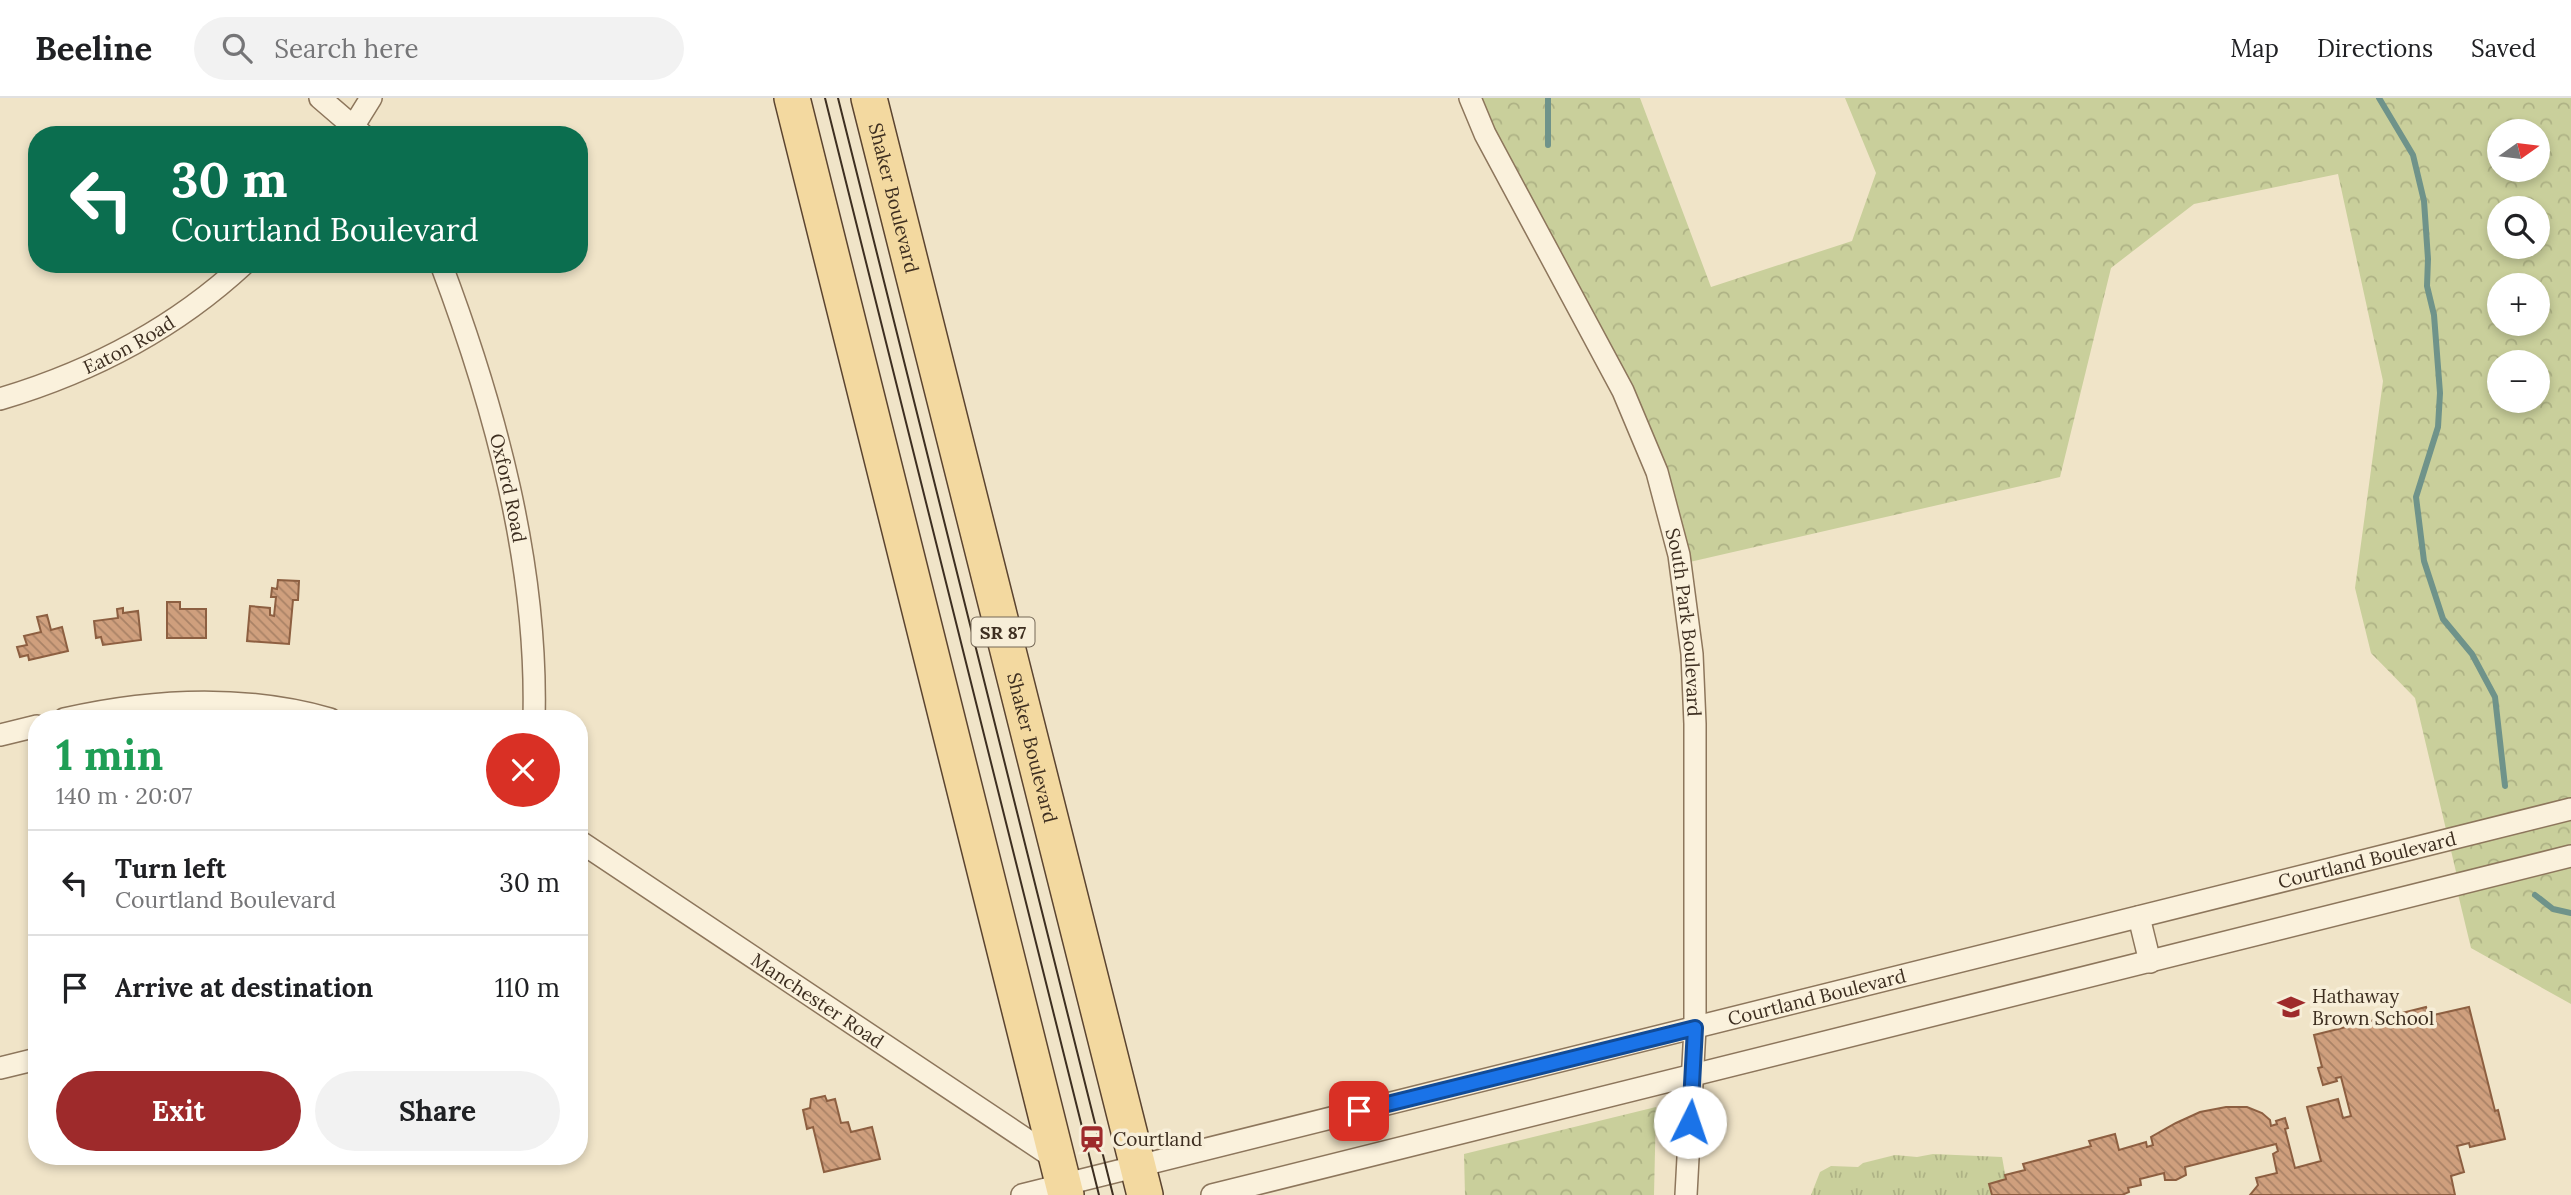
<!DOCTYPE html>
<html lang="en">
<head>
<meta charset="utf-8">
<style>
	:root { --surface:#fff; --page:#f2f2f2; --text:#202124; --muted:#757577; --line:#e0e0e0; --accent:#9e2a2b }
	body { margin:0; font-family:Lora,serif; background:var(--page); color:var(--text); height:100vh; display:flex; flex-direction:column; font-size:26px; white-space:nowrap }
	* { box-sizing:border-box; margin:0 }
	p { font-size:23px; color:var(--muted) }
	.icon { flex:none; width:38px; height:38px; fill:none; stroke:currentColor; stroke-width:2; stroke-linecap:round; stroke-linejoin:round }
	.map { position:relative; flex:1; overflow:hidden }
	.details { position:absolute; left:28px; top:612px; width:560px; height:455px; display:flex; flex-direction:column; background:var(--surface); border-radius:28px; box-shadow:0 4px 10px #0003 }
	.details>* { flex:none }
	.top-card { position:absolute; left:28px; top:28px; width:560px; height:147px; border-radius:28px; box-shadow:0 4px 10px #0003; background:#0b6e4f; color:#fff; overflow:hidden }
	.needle { width:46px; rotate:76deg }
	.buttons { position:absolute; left:2487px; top:21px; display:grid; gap:14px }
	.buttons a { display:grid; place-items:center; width:63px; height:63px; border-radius:50%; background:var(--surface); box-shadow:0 4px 10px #0003; font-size:35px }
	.pin { position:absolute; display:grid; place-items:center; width:60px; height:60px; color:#fff; margin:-30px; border-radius:14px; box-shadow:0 4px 10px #0006 }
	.me { position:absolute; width:77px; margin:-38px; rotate:4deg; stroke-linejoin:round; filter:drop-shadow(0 0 5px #0008) }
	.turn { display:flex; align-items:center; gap:24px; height:147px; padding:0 28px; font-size:32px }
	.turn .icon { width:91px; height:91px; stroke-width:2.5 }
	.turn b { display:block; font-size:49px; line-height:60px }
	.round { display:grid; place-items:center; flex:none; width:74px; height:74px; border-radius:37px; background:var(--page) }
	.overview { display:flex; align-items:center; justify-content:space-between; height:119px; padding:0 28px }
	h1 { font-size:42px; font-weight:700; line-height:52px; color:#1e9e55 }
	.primary-button { display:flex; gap:14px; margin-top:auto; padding:14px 28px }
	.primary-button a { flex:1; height:80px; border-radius:42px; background:var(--accent); color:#fff; font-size:28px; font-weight:700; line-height:80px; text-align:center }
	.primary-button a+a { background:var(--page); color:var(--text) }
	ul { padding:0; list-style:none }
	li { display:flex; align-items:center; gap:21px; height:105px; padding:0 28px; border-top:2px solid var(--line) }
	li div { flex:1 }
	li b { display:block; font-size:26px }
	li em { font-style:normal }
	header { display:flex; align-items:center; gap:42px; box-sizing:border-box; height:98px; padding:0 35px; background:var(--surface); border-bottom:2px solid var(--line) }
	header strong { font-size:33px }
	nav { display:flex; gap:38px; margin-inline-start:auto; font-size:24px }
	.search { width:490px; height:63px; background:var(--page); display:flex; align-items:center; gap:18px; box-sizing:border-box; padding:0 24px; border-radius:38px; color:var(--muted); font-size:26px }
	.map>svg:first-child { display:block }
	.forest { fill:url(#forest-crowns); fill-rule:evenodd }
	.park { fill:url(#park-tufts) }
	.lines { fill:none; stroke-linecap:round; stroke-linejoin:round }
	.stream { stroke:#6f938a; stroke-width:6 }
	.building { fill:url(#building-back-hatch); stroke:#8d5f41; stroke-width:2 }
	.street-casing { stroke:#8d765c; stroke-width:24 }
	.primary-casing { stroke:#5b4430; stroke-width:38 }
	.street { stroke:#faf1dc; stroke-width:21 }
	.primary { stroke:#f3d9a0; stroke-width:35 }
	.tram { stroke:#3d2e20; stroke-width:2 }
	.route-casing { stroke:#114b97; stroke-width:18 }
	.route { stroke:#1a73e8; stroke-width:12 }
	.labels { text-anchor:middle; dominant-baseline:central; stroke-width:7; stroke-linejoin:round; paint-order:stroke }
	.shield { fill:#f7eed8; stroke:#756857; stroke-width:2 }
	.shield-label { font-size:18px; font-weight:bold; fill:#3d2e20 }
	.street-label { font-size:19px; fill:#3d2e20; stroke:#f7eed8 }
	.poi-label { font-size:19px; fill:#3d2e20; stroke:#f7eed8; text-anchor:start }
</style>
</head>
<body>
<header>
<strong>Beeline</strong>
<div class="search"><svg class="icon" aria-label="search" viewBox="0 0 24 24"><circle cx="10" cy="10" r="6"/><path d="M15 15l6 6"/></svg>Search here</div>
<nav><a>Map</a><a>Directions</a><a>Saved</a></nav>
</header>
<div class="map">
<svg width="2571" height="1097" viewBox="0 0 2571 1097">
	<defs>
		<pattern id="forest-crowns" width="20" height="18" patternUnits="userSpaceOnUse" patternTransform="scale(1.75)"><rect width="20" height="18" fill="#c9cf9b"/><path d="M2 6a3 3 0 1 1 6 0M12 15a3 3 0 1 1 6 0" fill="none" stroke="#aeb285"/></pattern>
		<pattern id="park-tufts" width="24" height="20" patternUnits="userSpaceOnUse" patternTransform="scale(1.75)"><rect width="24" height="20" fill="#c9cf9b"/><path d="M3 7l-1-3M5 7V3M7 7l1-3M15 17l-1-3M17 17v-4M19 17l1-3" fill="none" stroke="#aeb285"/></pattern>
		<pattern id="building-back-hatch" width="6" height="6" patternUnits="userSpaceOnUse" patternTransform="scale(1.75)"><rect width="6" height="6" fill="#cf9f7d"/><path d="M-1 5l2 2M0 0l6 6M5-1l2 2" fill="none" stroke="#a98266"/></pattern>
	</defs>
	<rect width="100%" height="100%" fill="#f0e4c8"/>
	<g class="forest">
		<path d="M1470,0h170l71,189 141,-46 24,-68 -31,-75h726v906l-100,-56 -13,-54 3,-1 -46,-195 -44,-45 -16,-65 28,-207 -45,-207 -144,30 -83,64 -51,209 -379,87 -24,-92zM2499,33h39v39h-39zM2499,110h39v39h-39zM2499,187h39v39h-39zM2499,264h39v39h-39z"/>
		<path d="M1656,1009l-2,88h-189l-1,-41z"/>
	</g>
	<path class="park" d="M1933,1056l69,3 4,22 -17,5 3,11h-181l9,-23 11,-6 27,1 5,-4 32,-8 22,2z"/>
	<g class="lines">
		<g class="stream">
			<path d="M2379,0l34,57 11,46 4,58 -1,27 7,29 6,78 -2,34 -22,70 8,64 19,58 29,35 23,43 10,89"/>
			<path d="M1548,47v-47"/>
			<path d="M2535,797l18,14 18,4"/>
		</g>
	</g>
	<g class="building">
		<path d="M278,482l21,1 -1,19h-5l-4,44 -42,-3 3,-35 20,2v7l4,1 2,-19h-5l1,-9 5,1z"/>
		<path d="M167,504h13v7h26v29h-39z"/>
		<path d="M123,510v5l15,-2 3,29 -38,5 -2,-8 -5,1 -2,-17 24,-3 -1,-9z"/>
		<path d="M47,517l4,15 11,-3 6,24 -39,9 -1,-5 -8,2 -3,-10 10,-2 -3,-9 17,-4 -4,-15z"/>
		<path d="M2426,909l3,9 40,-9 26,104 3,-1 7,29 -35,8 -1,-4 -12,3 7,26 -13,4 4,19h-205l8,-10 -2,-7 21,-5 -4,-19 5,-3 -2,-7 -91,23 1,8 -10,5h-11l-1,-7 -24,6 1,6 -13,3 1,4 -7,3h-130l-3,-11 17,-5 -1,-4 20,-5 -2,-6 68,-18 -2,-5 26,-7 4,16 27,-8 1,5 6,-2 -2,-8 25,-14 24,-11 26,-5h21l15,6 8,7 1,6 6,-2 -1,-3 9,-3 3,10 -3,1 10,39 26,-7 -14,-54 31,-8 5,19 8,-2 -10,-39 -5,1 1,3 -14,4 -5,-17 4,-1 -8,-32z"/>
		<path d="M825,998l2,5 8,-2 6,24 7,-1 3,10 21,-5 8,32 -56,13 -11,-45 -6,2 -4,-19 7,-2 1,-9z"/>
	</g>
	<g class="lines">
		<defs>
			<g id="street">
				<path d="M320,0l43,37"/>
				<path id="s1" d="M1470,0l15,36 138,257 34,81 22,83 13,99 3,70v304l-9,167"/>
				<path d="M348,37l23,-37"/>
				<path id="s2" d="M441,166c54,143 97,301 93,455"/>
				<path id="s3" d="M0,301c91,-27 174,-70 244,-135"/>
				<path d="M64,621c88,-20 178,-25 266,0"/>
				<path d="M0,637l37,-9"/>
				<path id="s4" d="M579,743l478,319"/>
				<path d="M2139,819l11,45"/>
				<path d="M0,970l37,-9"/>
				<path id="s5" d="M1022,1097l1549,-386"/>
				<path d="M1212,1097l1359,-339"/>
			</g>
			<g id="primary">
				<path d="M792,0l274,1097"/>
				<path id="s6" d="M869,0l276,1097"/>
			</g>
		</defs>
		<use href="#street" class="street-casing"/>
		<use href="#primary" class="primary-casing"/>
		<use href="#street" class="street"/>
		<use href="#primary" class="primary"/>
		<g class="tram">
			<path d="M825,0l274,1097"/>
			<path d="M838,0l275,1097"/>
		</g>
	</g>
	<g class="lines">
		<defs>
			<path id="route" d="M1359,1013l336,-83 -5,94"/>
		</defs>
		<use href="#route" class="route-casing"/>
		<use href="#route" class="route"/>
	</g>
	<defs>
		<symbol id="school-bare" viewBox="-9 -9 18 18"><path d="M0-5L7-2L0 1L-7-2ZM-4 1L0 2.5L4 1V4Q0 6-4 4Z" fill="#9e2a2b" stroke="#f7eed8" stroke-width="2.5" paint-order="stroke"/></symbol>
		<symbol id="station-bare" viewBox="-9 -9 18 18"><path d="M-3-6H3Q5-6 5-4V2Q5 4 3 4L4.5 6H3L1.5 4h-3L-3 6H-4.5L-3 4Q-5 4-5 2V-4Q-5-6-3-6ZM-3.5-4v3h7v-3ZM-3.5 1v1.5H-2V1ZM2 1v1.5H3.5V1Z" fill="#9e2a2b" stroke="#f7eed8" stroke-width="2.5" paint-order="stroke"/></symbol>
	</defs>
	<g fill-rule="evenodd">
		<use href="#school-bare" x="2272" y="890" width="38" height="38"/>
		<use href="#station-bare" x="1073" y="1022" width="38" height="38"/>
	</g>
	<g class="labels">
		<rect class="shield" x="971.5" y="519.5" width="63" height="29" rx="5"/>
		<g class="shield-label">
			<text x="1003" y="534">SR 87</text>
		</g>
		<g class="street-label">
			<text stroke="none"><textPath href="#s6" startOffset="103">Shaker Boulevard</textPath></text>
			<text stroke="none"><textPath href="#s3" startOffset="140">Eaton Road</textPath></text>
			<text stroke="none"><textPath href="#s2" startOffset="234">Oxford Road</textPath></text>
			<text stroke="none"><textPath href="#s1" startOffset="572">South Park Boulevard</textPath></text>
			<text stroke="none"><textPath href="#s6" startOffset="670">Shaker Boulevard</textPath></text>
			<text stroke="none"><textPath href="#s5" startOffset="1386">Courtland Boulevard</textPath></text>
			<text stroke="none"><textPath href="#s5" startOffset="819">Courtland Boulevard</textPath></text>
			<text stroke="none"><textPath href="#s4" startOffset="287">Manchester Road</textPath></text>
		</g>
		<g class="poi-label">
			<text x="2312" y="898">Hathaway<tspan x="2312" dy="22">Brown School</tspan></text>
			<text x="1113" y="1041">Courtland</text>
		</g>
	</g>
</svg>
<div class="buttons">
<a><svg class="needle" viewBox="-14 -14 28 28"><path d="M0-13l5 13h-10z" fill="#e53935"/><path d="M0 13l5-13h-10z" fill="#757577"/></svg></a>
<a><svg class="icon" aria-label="search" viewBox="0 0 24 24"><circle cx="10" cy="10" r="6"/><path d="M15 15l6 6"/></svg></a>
<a>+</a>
<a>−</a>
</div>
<div class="pin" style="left:1359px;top:1013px;background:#d93025"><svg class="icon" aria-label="arrive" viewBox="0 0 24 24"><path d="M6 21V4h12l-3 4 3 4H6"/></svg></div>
<svg class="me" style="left:1690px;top:1024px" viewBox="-20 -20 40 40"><circle r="19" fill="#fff"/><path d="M0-13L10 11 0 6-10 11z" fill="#1a73e8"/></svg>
<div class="top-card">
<div class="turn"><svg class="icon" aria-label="left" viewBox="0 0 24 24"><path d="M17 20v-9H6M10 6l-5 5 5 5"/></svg><div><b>30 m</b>Courtland Boulevard</div></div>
</div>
<section class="details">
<div class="overview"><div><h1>1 min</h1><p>140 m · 20:07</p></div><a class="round" style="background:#d93025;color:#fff"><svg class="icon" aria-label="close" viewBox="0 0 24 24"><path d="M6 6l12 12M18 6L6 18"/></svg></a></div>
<ul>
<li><svg class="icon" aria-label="left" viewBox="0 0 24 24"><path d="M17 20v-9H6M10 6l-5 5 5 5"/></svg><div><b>Turn left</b><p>Courtland Boulevard</p></div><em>30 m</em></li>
<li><svg class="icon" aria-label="arrive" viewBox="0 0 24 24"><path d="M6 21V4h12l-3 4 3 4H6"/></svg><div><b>Arrive at destination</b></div><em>110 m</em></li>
</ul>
<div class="primary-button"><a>Exit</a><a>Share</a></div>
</section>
</div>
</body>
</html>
